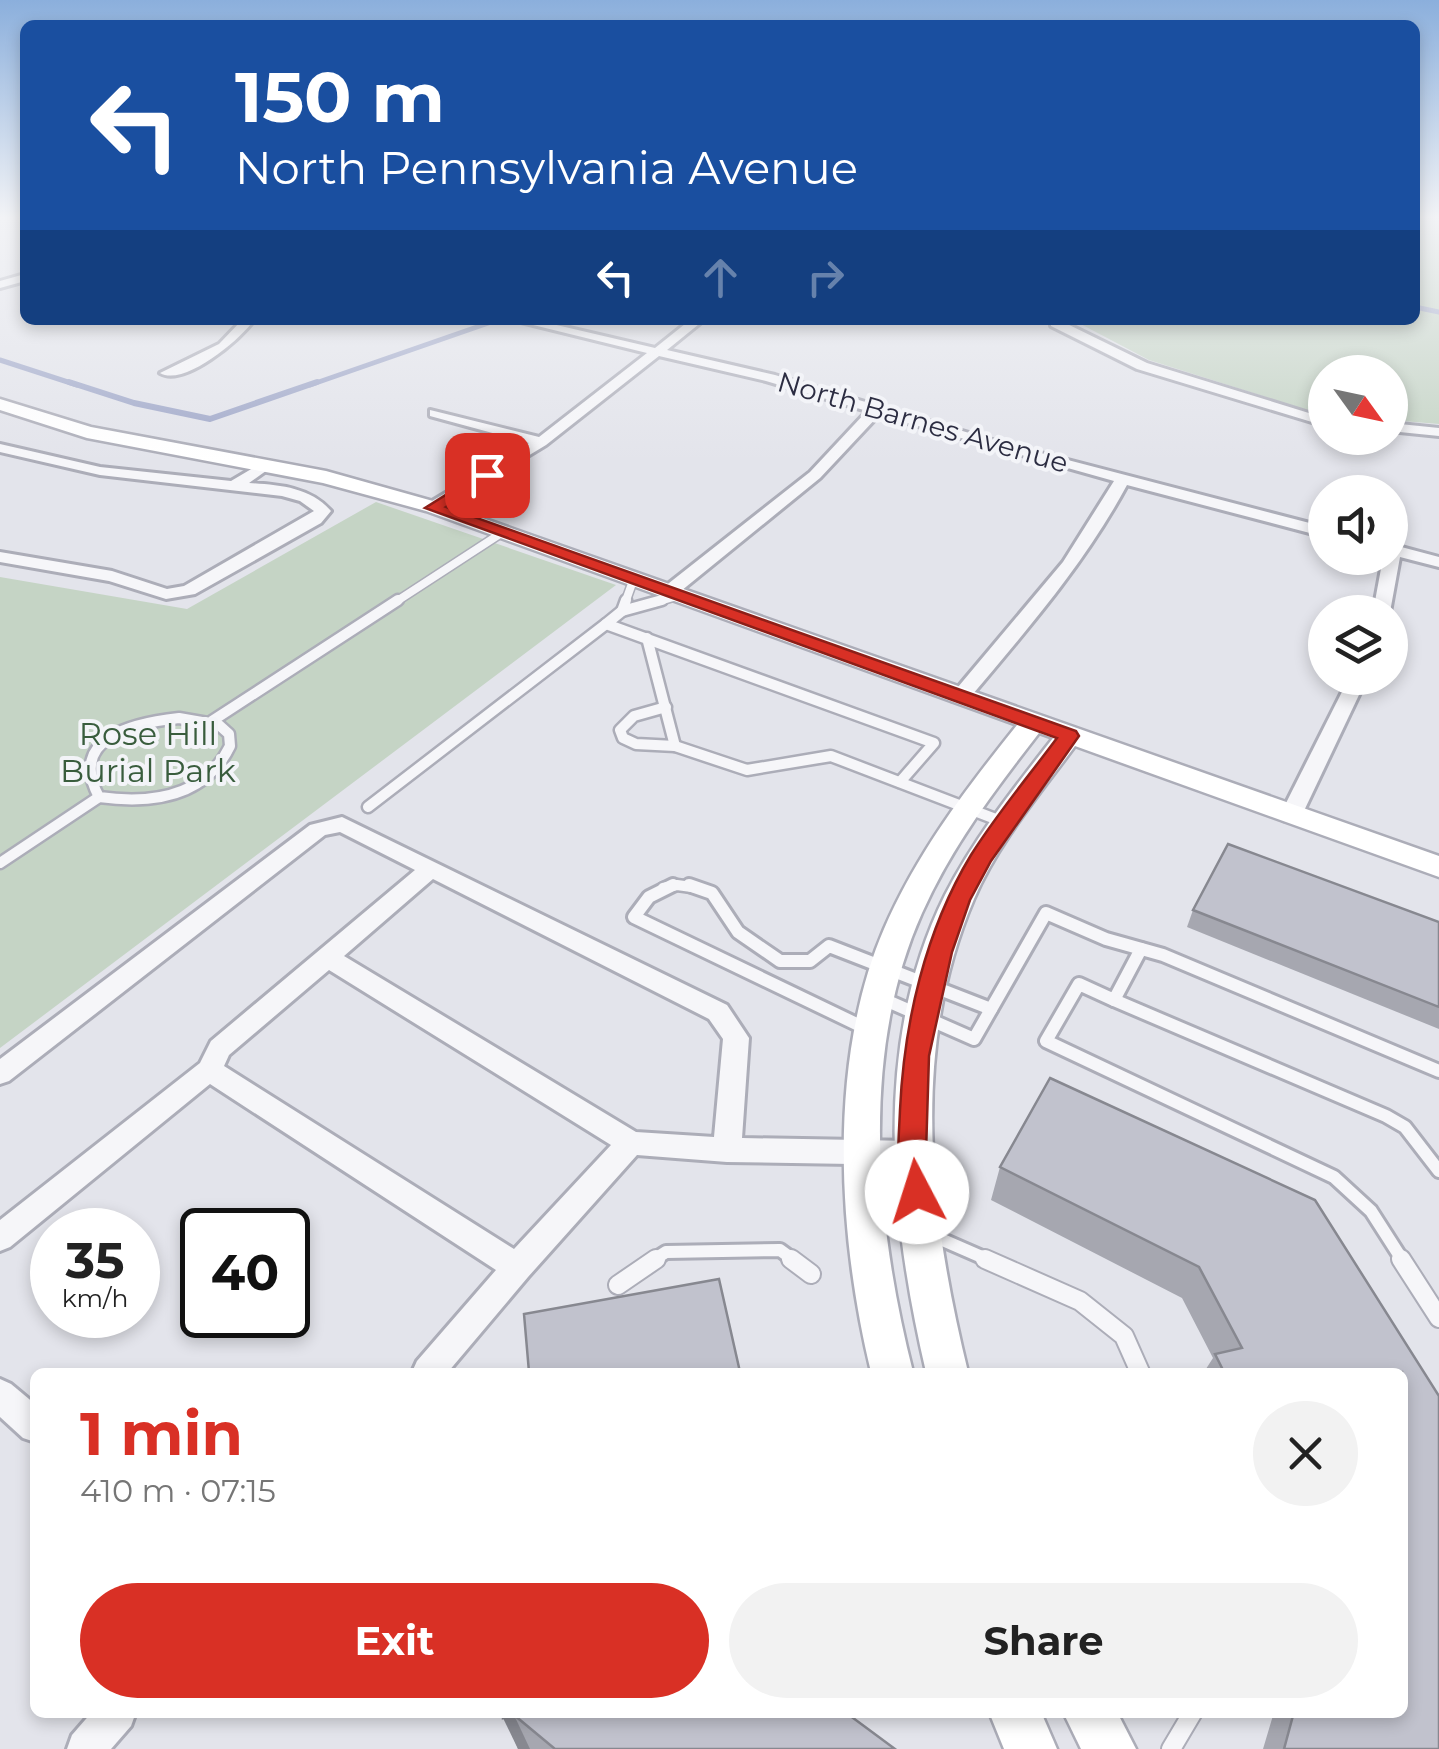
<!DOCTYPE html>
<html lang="en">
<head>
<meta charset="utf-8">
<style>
	:root { --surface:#fff; --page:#f2f2f2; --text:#222; --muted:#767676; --accent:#d93025 }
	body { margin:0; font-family:Montserrat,sans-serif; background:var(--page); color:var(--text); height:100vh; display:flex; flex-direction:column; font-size:38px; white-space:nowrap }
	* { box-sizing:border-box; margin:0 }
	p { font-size:32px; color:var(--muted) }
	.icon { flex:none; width:55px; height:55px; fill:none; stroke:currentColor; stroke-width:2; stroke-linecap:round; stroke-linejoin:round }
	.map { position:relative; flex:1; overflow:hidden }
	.side { position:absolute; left:30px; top:1368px; width:1378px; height:350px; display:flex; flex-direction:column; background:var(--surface); border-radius:15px; box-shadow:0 5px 15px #0003 }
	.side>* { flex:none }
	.guide { position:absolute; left:20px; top:20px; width:1400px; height:305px; border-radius:15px; box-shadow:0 5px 15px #0003; background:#1a4fa0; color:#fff; overflow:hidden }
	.needle { width:65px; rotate:123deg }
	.fabs { position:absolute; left:1308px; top:355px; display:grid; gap:20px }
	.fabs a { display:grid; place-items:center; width:100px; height:100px; border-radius:50%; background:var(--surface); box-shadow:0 5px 15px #0003; font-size:50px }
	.speed { position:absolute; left:30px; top:1208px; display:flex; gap:20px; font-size:50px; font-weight:700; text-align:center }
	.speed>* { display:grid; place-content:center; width:130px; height:130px; border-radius:50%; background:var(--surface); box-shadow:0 5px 15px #0003; line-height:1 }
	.speed small { font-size:25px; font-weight:400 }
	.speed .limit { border:5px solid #111; border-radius:15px; background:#fff; color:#111 }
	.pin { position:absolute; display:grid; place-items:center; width:85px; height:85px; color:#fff; margin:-42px; border-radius:20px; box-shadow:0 5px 15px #0006 }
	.me { position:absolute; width:110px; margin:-55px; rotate:355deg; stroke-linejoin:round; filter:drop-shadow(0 0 8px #0008) }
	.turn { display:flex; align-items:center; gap:35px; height:210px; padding:0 50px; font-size:45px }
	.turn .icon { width:130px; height:130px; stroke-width:2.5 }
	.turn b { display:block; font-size:70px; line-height:85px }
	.lanes { display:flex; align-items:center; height:95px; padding:0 50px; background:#0003; justify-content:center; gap:50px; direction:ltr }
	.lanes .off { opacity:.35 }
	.round { display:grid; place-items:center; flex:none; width:105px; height:105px; border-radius:52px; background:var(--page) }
	.head { display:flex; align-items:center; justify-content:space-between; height:170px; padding:0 50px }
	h1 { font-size:60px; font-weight:700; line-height:75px; color:var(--accent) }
	.action { display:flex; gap:20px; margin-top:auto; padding:20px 50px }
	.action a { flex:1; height:115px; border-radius:60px; background:var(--accent); color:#fff; font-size:40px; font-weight:700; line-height:115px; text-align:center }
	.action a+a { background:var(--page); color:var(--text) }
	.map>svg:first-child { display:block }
	.green { fill:#c5d4c5 }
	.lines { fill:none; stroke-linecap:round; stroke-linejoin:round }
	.stream-far1 { stroke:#a0a8c9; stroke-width:5 }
	.stream { stroke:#a0a8c9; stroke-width:6 }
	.lane-far3-casing { stroke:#acadb8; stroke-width:11 }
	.lane-far2-casing { stroke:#acadb8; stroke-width:15 }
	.lane-far1-casing { stroke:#acadb8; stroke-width:18 }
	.lane-casing { stroke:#acadb8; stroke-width:22 }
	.street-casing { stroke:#acadb8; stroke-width:6 }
	.secondary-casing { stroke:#acadb8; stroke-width:5 }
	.lane-far3 { stroke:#f6f6f9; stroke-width:8 }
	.lane-far2 { stroke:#f6f6f9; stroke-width:10 }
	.lane-far1 { stroke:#f6f6f9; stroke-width:12 }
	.lane { stroke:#f6f6f9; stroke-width:18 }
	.street { fill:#f6f6f9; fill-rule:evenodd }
	.secondary { fill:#fff; fill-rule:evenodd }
	.wall { fill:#a6a7b0 }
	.shaded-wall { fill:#878890 }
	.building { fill:#c1c2cd; stroke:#878890; stroke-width:2.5 }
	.route { fill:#d93025; stroke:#8d1f18; stroke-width:2.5 }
	.labels { text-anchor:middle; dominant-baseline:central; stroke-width:8; stroke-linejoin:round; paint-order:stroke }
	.far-street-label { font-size:28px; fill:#2c2d42; stroke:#f3f4f8 }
	.park-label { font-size:32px; fill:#395d3d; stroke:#f3f4f8 }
</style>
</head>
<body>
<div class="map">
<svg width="1439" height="1749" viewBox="0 0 1439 1749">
	<rect width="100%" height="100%" fill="#e3e4eb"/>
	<g class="green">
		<path d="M1415,217h24v207l-49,-4v-48h-65v43h-3l-173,-55 -76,-40h342z"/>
		<path d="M376,502l240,83 -616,463v-471l187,32z"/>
	</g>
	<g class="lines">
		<g class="stream-far1">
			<path d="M1415,307l24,5"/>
			<path d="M0,360l77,25"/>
			<path d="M310,385l187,-65"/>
		</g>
		<path class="stream" d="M69,382l65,21 76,16 107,-37"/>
		<defs>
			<g id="lane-far3">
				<path d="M394,603l109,-71"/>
				<path d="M625,603l9,-25"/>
				<path d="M653,603l27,-8"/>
			</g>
			<g id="lane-far2">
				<path d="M626,600l-4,11 40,-11"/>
				<path d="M622,611l-16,13 328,119 -34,39"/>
				<path d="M647,638l28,108"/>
				<path d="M666,707l-32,9 -14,14 3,8 13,6 39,2 72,24 84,-14 175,67"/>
				<path d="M179,718l40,7 10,9 1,12c-25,52 -80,58 -131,51 -32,-59 34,-74 80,-79z"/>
				<path d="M212,721l186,-121"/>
				<path d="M368,807l238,-183"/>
				<path d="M0,863l99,-66"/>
				<path d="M663,888l14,-3 22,3"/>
			</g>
			<g id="lane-far1">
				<path d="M673,885l-24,12 -15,20 235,113"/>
				<path d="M689,885l23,8 26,39 42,29h30l19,-15 162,63"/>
				<path d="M1141,949l-27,51 -35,-16 -33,57 288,136 37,34 32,50"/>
				<path d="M883,999l91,40 72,-126 60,26 57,16 276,116"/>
				<path d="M1114,1000l272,116 19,11 34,44"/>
				<path d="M929,1234l62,27"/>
				<path d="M652,1261l14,-9 114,-2 15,11"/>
			</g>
			<g id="lane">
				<path d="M791,1259l20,15"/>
				<path d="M985,1259l95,42 44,35 16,36"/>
				<path d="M1401,1259l38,59"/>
				<path d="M618,1285l38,-26"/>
				<path d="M1171,1749l22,-37"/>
			</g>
			<g id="street">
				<path d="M25,274v7l-25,7v-7z"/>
				<path d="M242,320h12c-14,20 -70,67 -94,53l59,-29z"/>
				<path d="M513,320h22l120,28 35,-28h14l-37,30 108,25 231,69 319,83v10l-198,-52c-43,80 -102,147 -160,216h-14v-8l110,-131 51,-81 -235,-66 -59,63 -144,117h-12v-8l146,-115 57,-61 -101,-30 -107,-25 -113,89 -107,65h-12v-6l102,-61 -99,-27v-6l109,27 108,-84z"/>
				<path d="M1051,320h8l88,43 178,55v8l-188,-57 -86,-43z"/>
				<path d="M1390,423l49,5v8l-49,-5z"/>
				<path d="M0,444l100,23 131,14 34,-20 7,4 -2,3 -21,15c30,2 61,4 82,28l-10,12 -126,71 -29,5 -57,-18 -109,-19v-10l112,19 55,18 17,-3 130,-75 -14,-10 -18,-5 -182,-21 -100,-23z"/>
				<path d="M1390,544l49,13v10l-39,-10 -10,55h-17l10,-54h7z"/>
				<path d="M1349,678h18l-65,137 -11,7 -8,-2 -3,-5z"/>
				<path d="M342,817l385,188 22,33 -7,100 170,3 10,4 4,8 -4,8 -10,4 -185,-3 -90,-7 -109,122 -80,95h-36l5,-11 79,-91 -286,-186 -200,163 -10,4v-31l200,-157 11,-22 204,-171 -75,-38 -15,3 -316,246 -9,3v-25l310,-234zM433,879l276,140 14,20 -9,98 -78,-5 -292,-176zM329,970l282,175 -97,104 -290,-183 5,-11z"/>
				<path d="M0,1379l11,5 24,20v38l-12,-4 -23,-21z"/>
				<path d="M92,1712h44l-5,14 -20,23h-44l5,-14z"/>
			</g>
			<g id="secondary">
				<path d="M0,399l91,28 235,44 114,32 999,353v21l-364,-131c-36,49 -77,97 -101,153 -65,151 -44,318 -6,473h-42c-36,-154 -54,-330 19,-477 29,-57 69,-107 108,-157l-14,-5c-45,58 -87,113 -117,180 -63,140 -46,314 -9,459h-42c-33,-136 -44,-311 13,-443 33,-76 81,-139 133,-204l-591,-214 -103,-28 -236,-45 -87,-28z"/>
				<path d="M989,1712h52l16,37h-53z"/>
				<path d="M1063,1712h54l19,37h-55z"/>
			</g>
		</defs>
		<use href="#lane-far3" class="lane-far3-casing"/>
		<use href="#lane-far2" class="lane-far2-casing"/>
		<use href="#lane-far1" class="lane-far1-casing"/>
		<use href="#lane" class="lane-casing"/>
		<use href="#street" class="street-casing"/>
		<use href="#secondary" class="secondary-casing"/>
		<use href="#lane-far3" class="lane-far3"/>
		<use href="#lane-far2" class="lane-far2"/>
		<use href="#lane-far1" class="lane-far1"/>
		<use href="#lane" class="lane"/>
		<use href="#street" class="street"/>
		<use href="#secondary" class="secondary"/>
	</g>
	<g class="wall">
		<path d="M1193,910l246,12v107l-252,-102z"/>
		<path d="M1050,1078l265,122 124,196v353h-176l11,-37h128v-340h-198l9,-14 -31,-60 -191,-98 9,-33z"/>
		<path d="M503,1712l392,37h-377z"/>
	</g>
	<path class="shaded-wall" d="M514,1715l16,34h-12l-15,-31z"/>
	<g class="building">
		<path d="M1228,844l211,78v85l-246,-97z"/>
		<path d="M1050,1078l265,122 124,196v353h-155l10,-37h108v-340h-178l-9,-18 27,-6 -43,-81 -199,-100z"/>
		<path d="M719,1279l21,93h-211l-5,-58z"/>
		<path d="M503,1712h342l50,37h-340l-41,-34 -11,3z"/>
	</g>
	<linearGradient id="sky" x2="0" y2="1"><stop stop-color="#8bafdc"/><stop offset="0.47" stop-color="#f2f3f6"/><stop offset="1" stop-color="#f2f3f6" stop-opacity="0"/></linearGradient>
	<rect width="1439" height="462" fill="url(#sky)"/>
	<path class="route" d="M482,472l13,3 -49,32 630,224 3,5 -88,125 -21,39 -18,52 -23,104 -3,97 5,39 -4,9 -10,3 -10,-3c-13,-27 -8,-62 -7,-91 4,-87 25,-179 71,-255 25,-40 57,-78 86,-117l-632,-230z"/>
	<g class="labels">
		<g class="far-street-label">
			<text transform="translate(923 422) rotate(16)">North Barnes Avenue</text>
		</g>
		<g class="park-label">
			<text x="148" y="733">Rose Hill<tspan x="148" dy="37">Burial Park</tspan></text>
		</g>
	</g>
</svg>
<div class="fabs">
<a><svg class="needle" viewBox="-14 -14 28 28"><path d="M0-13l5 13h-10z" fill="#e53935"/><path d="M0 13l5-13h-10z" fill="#767676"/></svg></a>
<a><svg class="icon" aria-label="sound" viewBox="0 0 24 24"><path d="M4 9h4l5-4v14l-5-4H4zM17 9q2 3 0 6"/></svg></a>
<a><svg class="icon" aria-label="layers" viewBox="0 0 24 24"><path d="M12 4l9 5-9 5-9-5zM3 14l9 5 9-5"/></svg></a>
</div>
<div class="speed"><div>35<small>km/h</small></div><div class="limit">40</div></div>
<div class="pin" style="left:487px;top:475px;background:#d93025"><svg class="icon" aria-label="arrive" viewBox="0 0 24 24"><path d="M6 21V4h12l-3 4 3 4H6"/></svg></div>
<svg class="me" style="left:917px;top:1192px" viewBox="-20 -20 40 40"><circle r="19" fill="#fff"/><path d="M0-13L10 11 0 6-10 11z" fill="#d93025"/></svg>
<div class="guide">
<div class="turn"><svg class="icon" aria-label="left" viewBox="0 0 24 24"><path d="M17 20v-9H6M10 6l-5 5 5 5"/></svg><div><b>150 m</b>North Pennsylvania Avenue</div></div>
<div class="lanes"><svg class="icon" aria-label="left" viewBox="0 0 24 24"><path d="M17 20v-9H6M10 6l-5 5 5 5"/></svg><svg class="icon off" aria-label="ahead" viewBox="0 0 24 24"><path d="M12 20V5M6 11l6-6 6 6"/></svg><svg class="icon off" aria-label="right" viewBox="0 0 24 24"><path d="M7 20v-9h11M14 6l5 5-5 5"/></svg></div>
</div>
<section class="side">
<div class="head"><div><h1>1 min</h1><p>410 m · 07:15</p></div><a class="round"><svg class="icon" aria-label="close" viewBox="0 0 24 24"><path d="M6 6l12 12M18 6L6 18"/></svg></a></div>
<div class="action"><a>Exit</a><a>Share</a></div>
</section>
</div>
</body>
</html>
